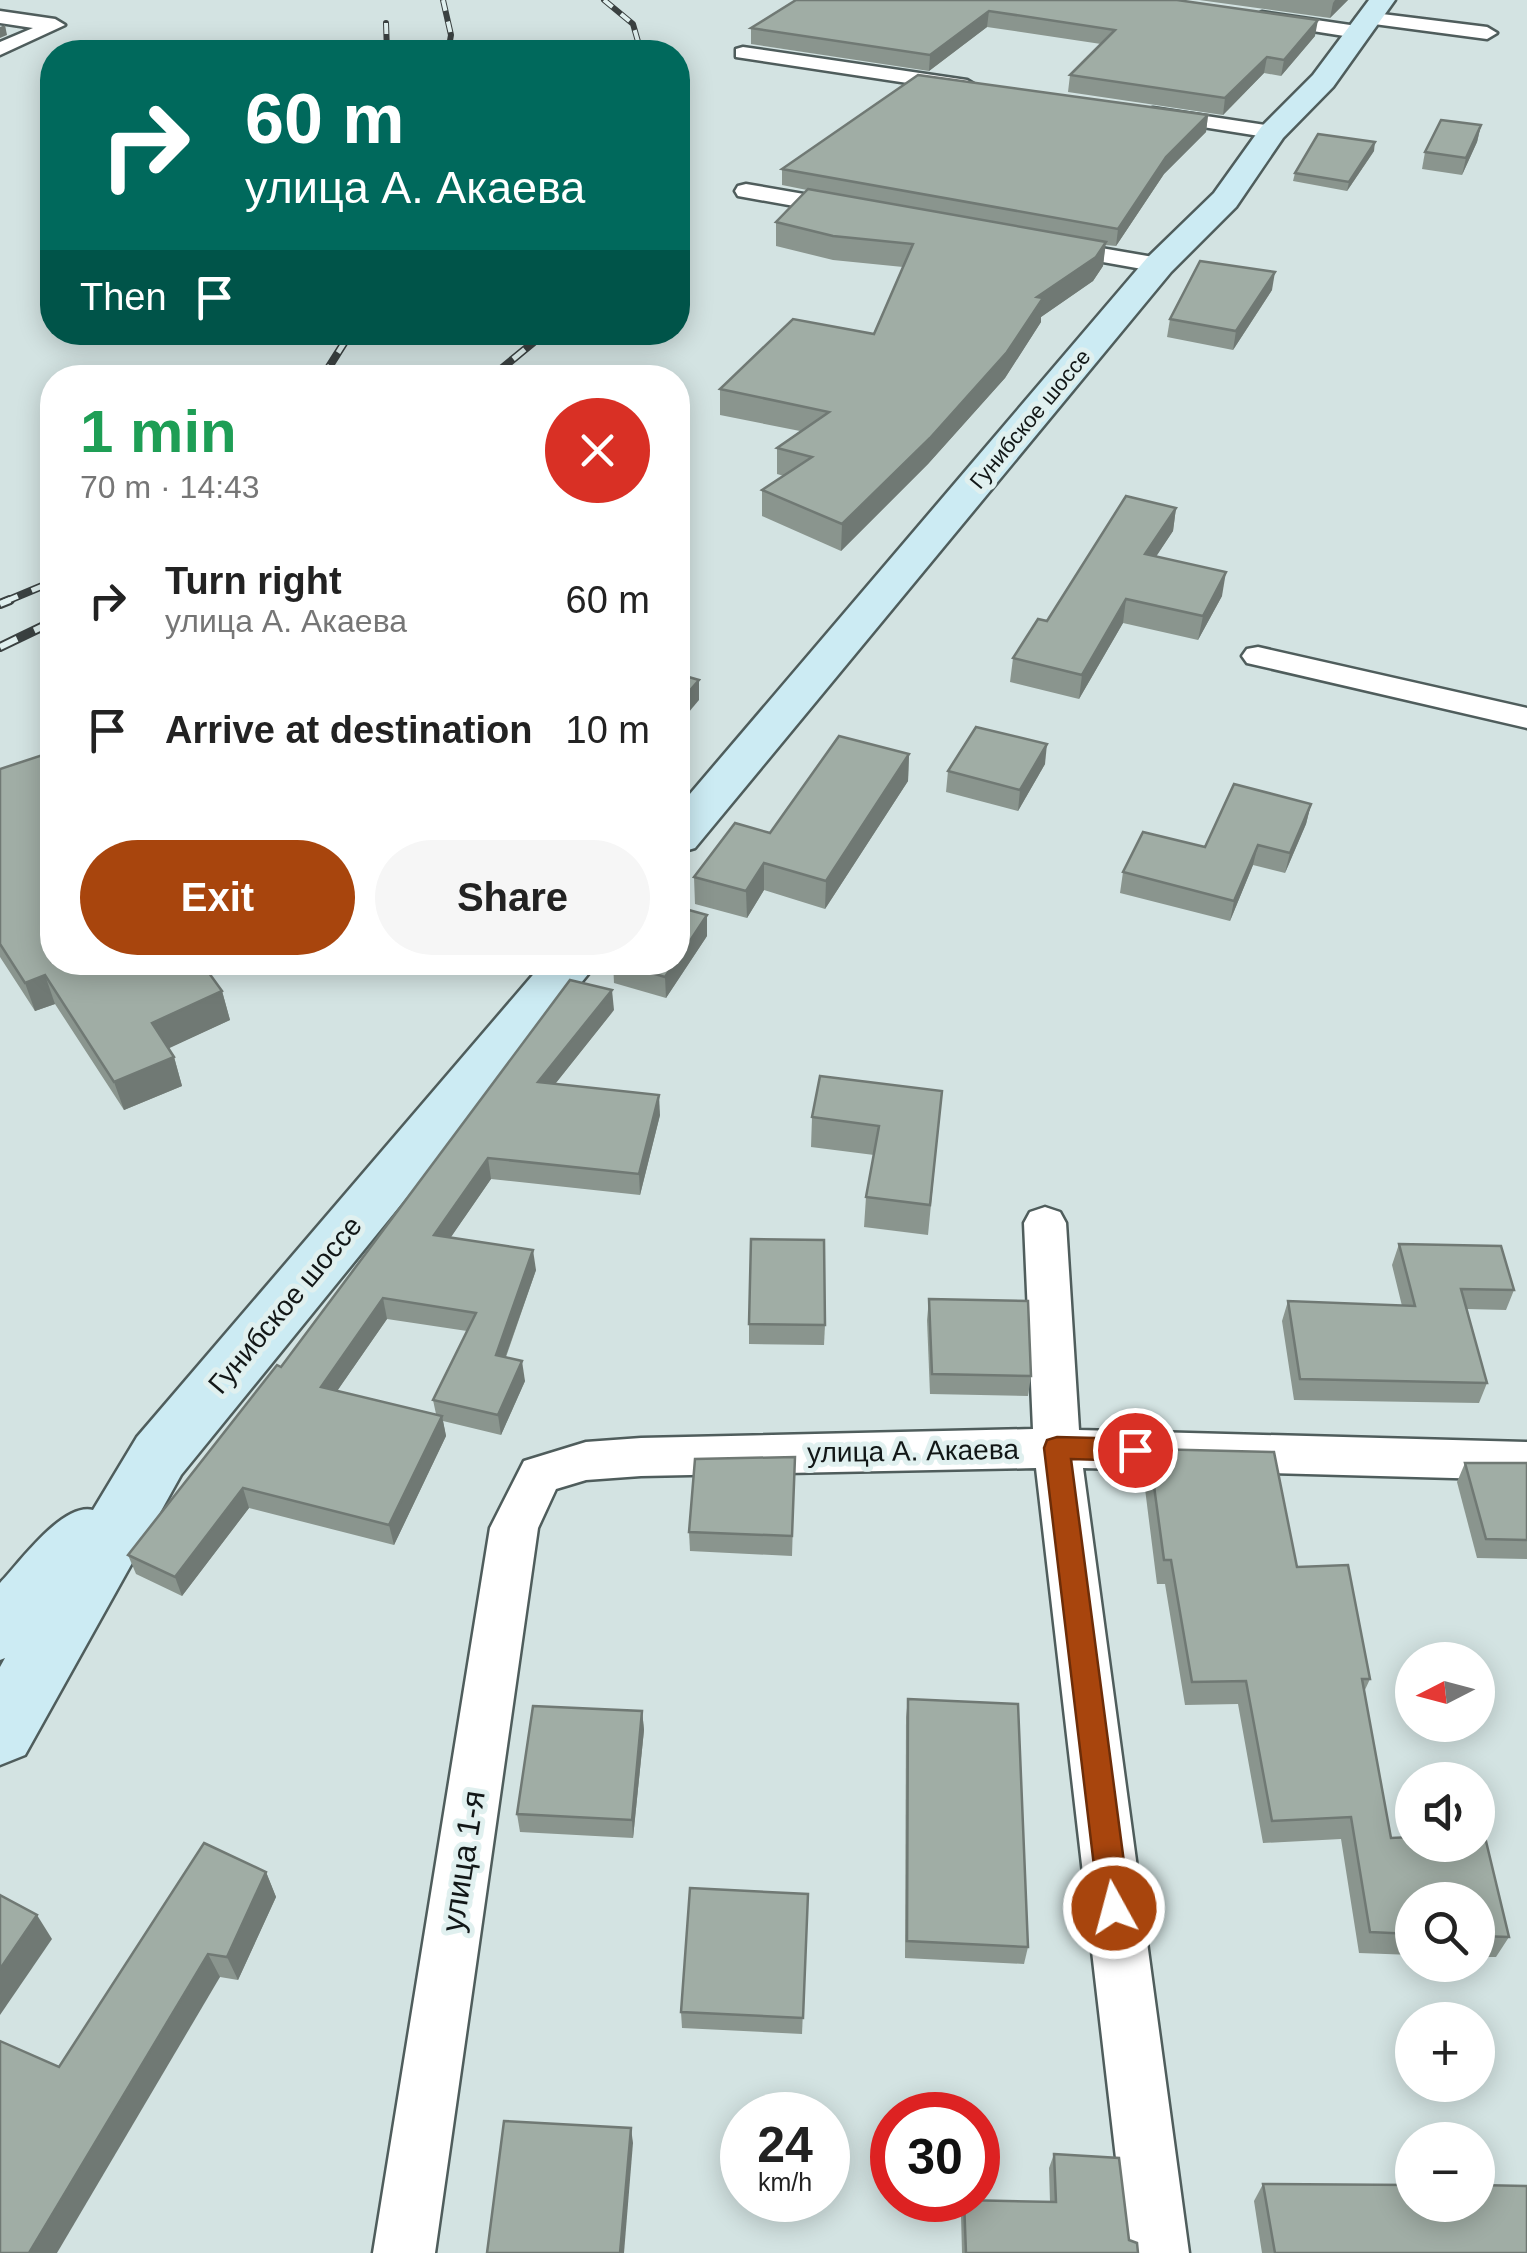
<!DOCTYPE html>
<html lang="en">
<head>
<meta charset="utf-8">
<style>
	:root { --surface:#fff; --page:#f6f6f6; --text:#222; --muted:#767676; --accent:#a8450d }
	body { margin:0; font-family:Arial,sans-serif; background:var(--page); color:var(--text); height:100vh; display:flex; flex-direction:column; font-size:38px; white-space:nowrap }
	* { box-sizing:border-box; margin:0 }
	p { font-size:32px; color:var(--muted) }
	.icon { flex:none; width:55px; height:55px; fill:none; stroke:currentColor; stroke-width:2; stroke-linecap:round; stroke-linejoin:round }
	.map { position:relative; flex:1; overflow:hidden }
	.drawer { position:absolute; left:40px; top:365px; width:650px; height:610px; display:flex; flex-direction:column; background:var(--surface); border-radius:40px; box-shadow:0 5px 25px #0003 }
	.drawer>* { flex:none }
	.banner { position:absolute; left:40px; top:40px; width:650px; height:305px; border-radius:40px; box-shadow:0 5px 25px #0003; background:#00695c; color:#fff; overflow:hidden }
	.needle { width:65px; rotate:264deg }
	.buttons { position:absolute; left:1395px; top:1642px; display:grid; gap:20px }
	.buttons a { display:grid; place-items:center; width:100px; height:100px; border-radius:50%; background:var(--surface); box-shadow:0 5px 25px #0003; font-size:50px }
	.speed { position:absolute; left:720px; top:2092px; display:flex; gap:20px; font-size:50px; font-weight:700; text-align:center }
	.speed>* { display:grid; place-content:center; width:130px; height:130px; border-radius:50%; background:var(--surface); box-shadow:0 5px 25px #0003; line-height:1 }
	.speed small { font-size:25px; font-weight:400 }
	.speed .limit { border:15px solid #d22; background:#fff; color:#111 }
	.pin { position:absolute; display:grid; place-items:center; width:85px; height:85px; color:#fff; margin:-42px; border:5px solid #fff; border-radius:50%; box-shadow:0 2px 10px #0007 }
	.me { position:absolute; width:110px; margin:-55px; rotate:353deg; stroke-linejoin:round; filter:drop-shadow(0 0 8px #0008) }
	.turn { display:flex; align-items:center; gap:35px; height:210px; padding:0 40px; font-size:45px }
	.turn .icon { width:130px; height:130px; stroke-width:2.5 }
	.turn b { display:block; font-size:70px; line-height:85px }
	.then { display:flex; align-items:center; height:95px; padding:0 40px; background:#0003; gap:20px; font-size:38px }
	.round { display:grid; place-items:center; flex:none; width:105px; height:105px; border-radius:52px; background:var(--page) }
	.summary { display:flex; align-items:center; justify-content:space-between; height:170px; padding:0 40px }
	h1 { font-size:60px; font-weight:800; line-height:75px; color:#1e9e55 }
	.primary-button { display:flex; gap:20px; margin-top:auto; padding:20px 40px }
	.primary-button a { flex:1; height:115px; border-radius:60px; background:var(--accent); color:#fff; font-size:40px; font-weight:800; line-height:115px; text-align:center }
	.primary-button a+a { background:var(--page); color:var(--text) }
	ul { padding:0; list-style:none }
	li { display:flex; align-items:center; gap:30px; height:130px; padding:0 40px }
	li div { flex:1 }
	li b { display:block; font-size:38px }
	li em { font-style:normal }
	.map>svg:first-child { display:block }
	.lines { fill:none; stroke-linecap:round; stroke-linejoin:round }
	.street-casing { stroke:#4f5d5c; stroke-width:5 }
	.secondary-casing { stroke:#4f5d5c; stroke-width:5 }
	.street { fill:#fff; fill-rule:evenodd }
	.secondary { fill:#ccebf3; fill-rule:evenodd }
	.rail-far2-casing { stroke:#3a4141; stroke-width:6 }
	.rail-far1-casing { stroke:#3a4141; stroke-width:8 }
	.rail-casing { stroke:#3a4141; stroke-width:10 }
	.rail-far2 { stroke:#e0f0ef; stroke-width:4; stroke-dasharray:11; stroke-linecap:butt }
	.rail-far1 { stroke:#e0f0ef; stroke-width:5; stroke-dasharray:15; stroke-linecap:butt }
	.rail { stroke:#e0f0ef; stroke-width:6; stroke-dasharray:19; stroke-linecap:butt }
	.wall { fill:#8a958e; fill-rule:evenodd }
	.shaded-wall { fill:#707974 }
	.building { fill:#a0ada5; stroke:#707974; stroke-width:2.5 }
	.route { fill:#a8450d; stroke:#6d2d08; stroke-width:2.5 }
	.labels { text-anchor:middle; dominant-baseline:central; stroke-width:10; stroke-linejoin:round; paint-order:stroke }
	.far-street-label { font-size:22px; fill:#121717; stroke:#e0f0ef }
	.street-label { font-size:28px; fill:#121717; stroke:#e0f0ef }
	.near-street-label { font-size:32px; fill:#121717; stroke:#e0f0ef }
</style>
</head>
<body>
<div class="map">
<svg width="1527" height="2253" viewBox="0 0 1527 2253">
	<rect width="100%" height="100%" fill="#d3e3e2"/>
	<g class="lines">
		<defs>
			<g id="street">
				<path d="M0,11l55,8 10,6 -65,30v-13l33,-14 -33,-5z"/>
				<path d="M1262,12l95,14 10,6 -10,6 -102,-16 -3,-4z"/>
				<path d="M1366,12l121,15 10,6 -10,6 -128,-17 -3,-4z"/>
				<path d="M743,47l224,33 10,6 -10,6 -231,-35v-8z"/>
				<path d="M1153,108l119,18 11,6 -11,6 -126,-20 -3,-4 3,-4z"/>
				<path d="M746,184l104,18 11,7 -11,7 -112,-20 -3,-5 3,-5z"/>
				<path d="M1049,239l110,19 12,7 -12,7 -118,-21 -4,-5 4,-5z"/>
				<path d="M1258,647l269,61v20l-280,-65 -5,-7 5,-7z"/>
				<path d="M1045,1207l15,5 6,11 13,207 448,12v38l-444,-12 106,785h-62l-91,-785 -395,8 -55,4 -30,9 -18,39 -103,725h-62l117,-725 34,-67 62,-19 55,-4 392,-9 -9,-206 6,-11z"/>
			</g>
			<g id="secondary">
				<path d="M1369,0h26l-62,87 -50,51 -47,69 -65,65 -476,576 -17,5v-45l469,-550 67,-65 48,-67 51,-51z"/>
				<path d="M544,962h54l-417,513 -156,280 -25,10v-98l5,-9 -5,2v-77c20,-21 63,-81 93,-73l44,-73z"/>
			</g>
		</defs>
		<use href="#street" class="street-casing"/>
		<use href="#secondary" class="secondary-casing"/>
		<use href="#street" class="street"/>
		<use href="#secondary" class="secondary"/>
		<defs>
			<g id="rail-far2">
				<path d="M443,0l8,35 -3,17"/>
				<path d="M604,0l29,24 8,28"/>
				<path d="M386,23l1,29"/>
			</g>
			<g id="rail-far1">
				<path d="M322,378l29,-46"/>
				<path d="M490,378l56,-46"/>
				<path d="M4,602l48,-20"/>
			</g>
			<g id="rail">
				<path d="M0,604l10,-4"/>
				<path d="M0,647l52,-25"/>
			</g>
		</defs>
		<use href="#rail-far2" class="rail-far2-casing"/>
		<use href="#rail-far1" class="rail-far1-casing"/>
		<use href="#rail" class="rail-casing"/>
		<use href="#rail-far2" class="rail-far2"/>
		<use href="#rail-far1" class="rail-far1"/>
		<use href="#rail" class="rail"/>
	</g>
	<g class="wall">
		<path d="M796,0h381l138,36 -34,40 -17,-3 -41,42 -155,-23 2,-17 31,-31 -114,-17 -58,44 -178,-27v-16z"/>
		<path d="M1199,0h149l-18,18z"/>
		<path d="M1208,115l-2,17 -42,42 -48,72 -11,-1 -2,21 -10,15 -52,36v5l-36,56 -77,86 -87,87 -79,-35v-26l22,-14 -7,-2v-26l23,-17 -80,-16v-26l154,-55 29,-67 -70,-7 -57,-14v-24l31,-32 -25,-5v-16z"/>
		<path d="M1481,125l-4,17 -15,33 -40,-6 3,-17z"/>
		<path d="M1374,151l-27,40 -54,-10 2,-8z"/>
		<path d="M1272,290l-39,60 -66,-13 3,-18z"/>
		<path d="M1176,508l-3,23 -17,25 66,40 -24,44 -75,-17 -44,76 -69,-17 3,-24 34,-37z"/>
		<path d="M909,754l-1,27 -83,128 -61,-19 -17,28 -52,-14 -1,-27z"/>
		<path d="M1045,764l-27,47 -72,-19 2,-21z"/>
		<path d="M0,769l52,193 170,29 8,29 -62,28 6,9 8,29 -58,24 -69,-106 -20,7 -35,-54z"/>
		<path d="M1311,804l-5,20 -21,49 -32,-8 -23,56 -110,-28 3,-21 82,-25z"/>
		<path d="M707,936l-41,62 -52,-15 -1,-21z"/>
		<path d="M614,1010l-59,74 105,31 -20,80 -149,-16 -41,59 86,32 -30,87 19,24 -24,54 -58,-14 3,15 -52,109 -145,-37 -67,88 -46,-22 -8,-19 153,-188zM387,1319l80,12 -34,69 3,14 -99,-23z"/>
		<path d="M942,1091l-14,144 -64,-8 2,-30 8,-42 -63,-8 1,-30z"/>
		<path d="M1399,1244l115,46 -8,20 -39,-1 20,74 -8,20 -185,-3 -12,-79 6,-20 114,5 -10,-41z"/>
		<path d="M929,1299l102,77 -3,20 -98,-2 -3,-74z"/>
		<path d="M749,1324l76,1 -1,20 -75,-1z"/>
		<path d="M1149,1449l125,3 23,115 51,-2 22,114 -6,13 27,146 21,-1v8h66v-8h7l24,100 -13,20h-18v-57h-66v55l-53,-2 -18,-114 -78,4 -25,-139 -53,1 -20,-121h-8l-14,-111z"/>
		<path d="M795,1457l-3,99 -102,-5 -1,-19z"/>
		<path d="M1465,1463h62v96l-50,-1 -20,-76z"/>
		<path d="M908,1699l120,248 -4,17 -119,-6 1,-241z"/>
		<path d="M642,1711l2,19 -11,108 -113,-6 -3,-18z"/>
		<path d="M266,1872l10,25 -38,83 -18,-3 -161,90z"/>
		<path d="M808,1894l-6,140 -120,-6 -1,-16z"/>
		<path d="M1054,2154l75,86 9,13h-176l-1,-38 3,-15 86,2 -1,-34z"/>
		<path d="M1263,2184l264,69h-265l-8,-52z"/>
	</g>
	<g class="shaded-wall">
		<path d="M1335,0h13l-18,18 3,-15z"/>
		<path d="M989,11l-2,16 -58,44 1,-16z"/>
		<path d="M1318,20l-3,16 -34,40 3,-16z"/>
		<path d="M5,25l2,10 -7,3v-11z"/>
		<path d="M1267,57l-3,16 -41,42 2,-17z"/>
		<path d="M1208,115l-2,17 -42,42 -48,72 2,-17 48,-72z"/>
		<path d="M1481,125l-4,17 -15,33 4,-17z"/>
		<path d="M1375,142l-1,9 -27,40 2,-9z"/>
		<path d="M1106,242l-3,24 -10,15 -52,36v5l-36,56 -77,86 -87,87 1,-27 195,-227z"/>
		<path d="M1275,272l-3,18 -39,60 3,-19z"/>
		<path d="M1176,508l-3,23 -31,47 3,-24z"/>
		<path d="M1226,572l-4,24 -24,44 5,-24z"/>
		<path d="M1126,599l-3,24 -44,76 3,-24z"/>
		<path d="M699,680v20l-21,25v-21z"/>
		<path d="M1047,744l-2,20 -27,47 2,-21z"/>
		<path d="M909,754l-1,27 -83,128 1,-28z"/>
		<path d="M1311,804l-5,20 -21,49 5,-20z"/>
		<path d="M1258,845l-5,20 -23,56 4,-20z"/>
		<path d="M764,863v27l-17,28 -1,-27z"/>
		<path d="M707,915v21l-41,62 -1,-21 10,-15h3v-3z"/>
		<path d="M45,975l10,29 -20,7 -10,-28z"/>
		<path d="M612,990l2,20 -74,93 -2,-21z"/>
		<path d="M222,991l8,29 -69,32 -9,-29z"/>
		<path d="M174,1057l8,29 -58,24 -10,-28z"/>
		<path d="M659,1095l1,20 -20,80 -1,-21z"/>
		<path d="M488,1158l3,21 -53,77 -4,-21z"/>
		<path d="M533,1250l3,20 -37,105 -3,-20z"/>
		<path d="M383,1298l4,21 -61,88 -5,-20z"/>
		<path d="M522,1361l3,20 -24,54 -3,-20z"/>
		<path d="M442,1416l4,20 -52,109 -5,-20z"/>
		<path d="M243,1488l6,20 -67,88 -7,-19z"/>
		<path d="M642,1711l2,19 -11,108 -1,-18z"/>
		<path d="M266,1872l10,25 -38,83 -11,-23z"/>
		<path d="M37,1915l15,24 -52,76v-46z"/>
		<path d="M208,1954l12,23 -163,276h-28z"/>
		<path d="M631,2128l2,15 -9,110h-4z"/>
	</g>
	<g class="building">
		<path d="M796,0h381l141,20 -34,40 -17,-3 -42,41 -155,-23 45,-45 -126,-19 -59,44 -179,-27z"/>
		<path d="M918,75l290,40 -42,42 -48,72 -336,-60z"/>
		<path d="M1441,120l40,5 -15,33 -41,-6z"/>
		<path d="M1318,134l57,8 -26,40 -54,-9z"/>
		<path d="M808,189l298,53 -10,15 -59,40 6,1 -36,54 -77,86 -88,86 -80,-34 50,-33 -35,-9 52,-36 -109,-23 73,-70 81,15 39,-90 -80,-8 -57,-14z"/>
		<path d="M1200,261l75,11 -39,59 -66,-12z"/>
		<path d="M1126,496l50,12 -31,46 81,18 -23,44 -77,-17 -44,76 -69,-17 25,-39 9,2z"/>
		<path d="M678,674l21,6 -21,24z"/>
		<path d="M976,727l71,17 -27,46 -72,-19z"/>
		<path d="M839,736l70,18 -83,127 -62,-18 -18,28 -52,-14 41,-54 35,10z"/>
		<path d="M52,752v210h149l21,29 -70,32 22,34 -60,25 -69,-107 -20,8 -25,-39v-175z"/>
		<path d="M1234,784l77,20 -21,49 -32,-8 -24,56 -111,-29 20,-40 62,15z"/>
		<path d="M678,907l29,8 -29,44z"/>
		<path d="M614,962h61l-10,15z"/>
		<path d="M570,980l42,10 -74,92 121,13 -20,79 -151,-16 -54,77 99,15 -37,105 26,6 -24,54 -65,-15 43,-87 -93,-15 -62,89 121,29 -53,109 -146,-37 -68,89 -47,-22 149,-190 4,2z"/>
		<path d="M820,1076l122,15 -12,114 -64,-8 13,-71 -67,-9z"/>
		<path d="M751,1239l73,1 1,85 -76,-1z"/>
		<path d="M1399,1244l102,2 13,44 -53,-1 26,94 -187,-4 -12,-78 127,5z"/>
		<path d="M929,1299l99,2 3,75 -99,-2z"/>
		<path d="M1149,1449l125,3 23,115 51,-2 22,114h-8l29,159 21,-1v8h66v-8h7l24,100 -31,-1v-36h-66v34l-42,-2 -19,-115 -79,4 -26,-140 -54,1 -21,-122h-7z"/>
		<path d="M795,1457l-3,79 -103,-4 6,-73z"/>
		<path d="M1465,1463h62v77l-41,-1z"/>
		<path d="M908,1699l110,5 10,243 -121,-6z"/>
		<path d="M533,1706l109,5 -10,109 -115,-6z"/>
		<path d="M204,1843l62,29 -39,85 -19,-3 -179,299h-29v-212l59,26z"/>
		<path d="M690,1888l118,6 -5,124 -122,-6z"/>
		<path d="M0,1895l37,20 -37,54z"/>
		<path d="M504,2121l127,7 -11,125h-133z"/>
		<path d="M1054,2154l65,4 10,82 8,3 1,10h-172l-2,-53 92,2z"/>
		<path d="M1263,2184l149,1v20h66v-20l49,1v67h-252z"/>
	</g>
	<path class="route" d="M1057,1437l78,2 10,3 3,8 -3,8 -10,3 -64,-2 59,449 -4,11 -12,4 -11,-4 -4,-11 -55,-460 3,-8z"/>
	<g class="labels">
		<g class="far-street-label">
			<text transform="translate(1030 419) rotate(-50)">Гунибское шоссе</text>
		</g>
		<g class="street-label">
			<text transform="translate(285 1305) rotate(-50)">Гунибское шоссе</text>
			<text transform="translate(913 1451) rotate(-1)">улица А. Акаева</text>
		</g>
		<g class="near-street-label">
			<text transform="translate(463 1861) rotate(-81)">улица 1-я</text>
		</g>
	</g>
</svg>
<div class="buttons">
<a><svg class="needle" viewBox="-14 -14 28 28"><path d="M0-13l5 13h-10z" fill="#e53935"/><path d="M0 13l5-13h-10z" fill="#767676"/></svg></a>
<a><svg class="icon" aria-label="sound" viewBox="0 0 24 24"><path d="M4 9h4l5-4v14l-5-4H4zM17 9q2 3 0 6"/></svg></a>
<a><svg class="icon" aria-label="search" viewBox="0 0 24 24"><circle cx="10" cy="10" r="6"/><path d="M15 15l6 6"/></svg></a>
<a>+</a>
<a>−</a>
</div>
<div class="speed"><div>24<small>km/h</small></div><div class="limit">30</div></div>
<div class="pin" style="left:1135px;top:1450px;background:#d93025"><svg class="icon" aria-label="arrive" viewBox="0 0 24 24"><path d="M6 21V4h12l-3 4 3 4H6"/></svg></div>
<svg class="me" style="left:1114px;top:1908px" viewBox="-20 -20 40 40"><circle r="17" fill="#a8450d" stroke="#fff" stroke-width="3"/><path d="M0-11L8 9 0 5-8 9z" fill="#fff"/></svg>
<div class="banner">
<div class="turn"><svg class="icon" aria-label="right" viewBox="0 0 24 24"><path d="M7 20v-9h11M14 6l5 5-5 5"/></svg><div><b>60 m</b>улица А. Акаева</div></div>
<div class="then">Then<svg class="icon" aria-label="arrive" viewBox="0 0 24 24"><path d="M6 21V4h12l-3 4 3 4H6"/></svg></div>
</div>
<section class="drawer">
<div class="summary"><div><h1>1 min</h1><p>70 m · 14:43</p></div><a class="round" style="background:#d93025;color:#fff"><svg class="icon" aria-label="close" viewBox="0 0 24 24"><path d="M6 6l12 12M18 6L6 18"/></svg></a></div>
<ul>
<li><svg class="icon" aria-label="right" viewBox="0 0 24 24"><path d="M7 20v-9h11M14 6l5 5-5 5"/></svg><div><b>Turn right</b><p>улица А. Акаева</p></div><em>60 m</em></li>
<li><svg class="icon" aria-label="arrive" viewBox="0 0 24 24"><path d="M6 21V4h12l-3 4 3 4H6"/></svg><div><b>Arrive at destination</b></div><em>10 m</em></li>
</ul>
<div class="primary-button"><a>Exit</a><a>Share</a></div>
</section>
</div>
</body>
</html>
